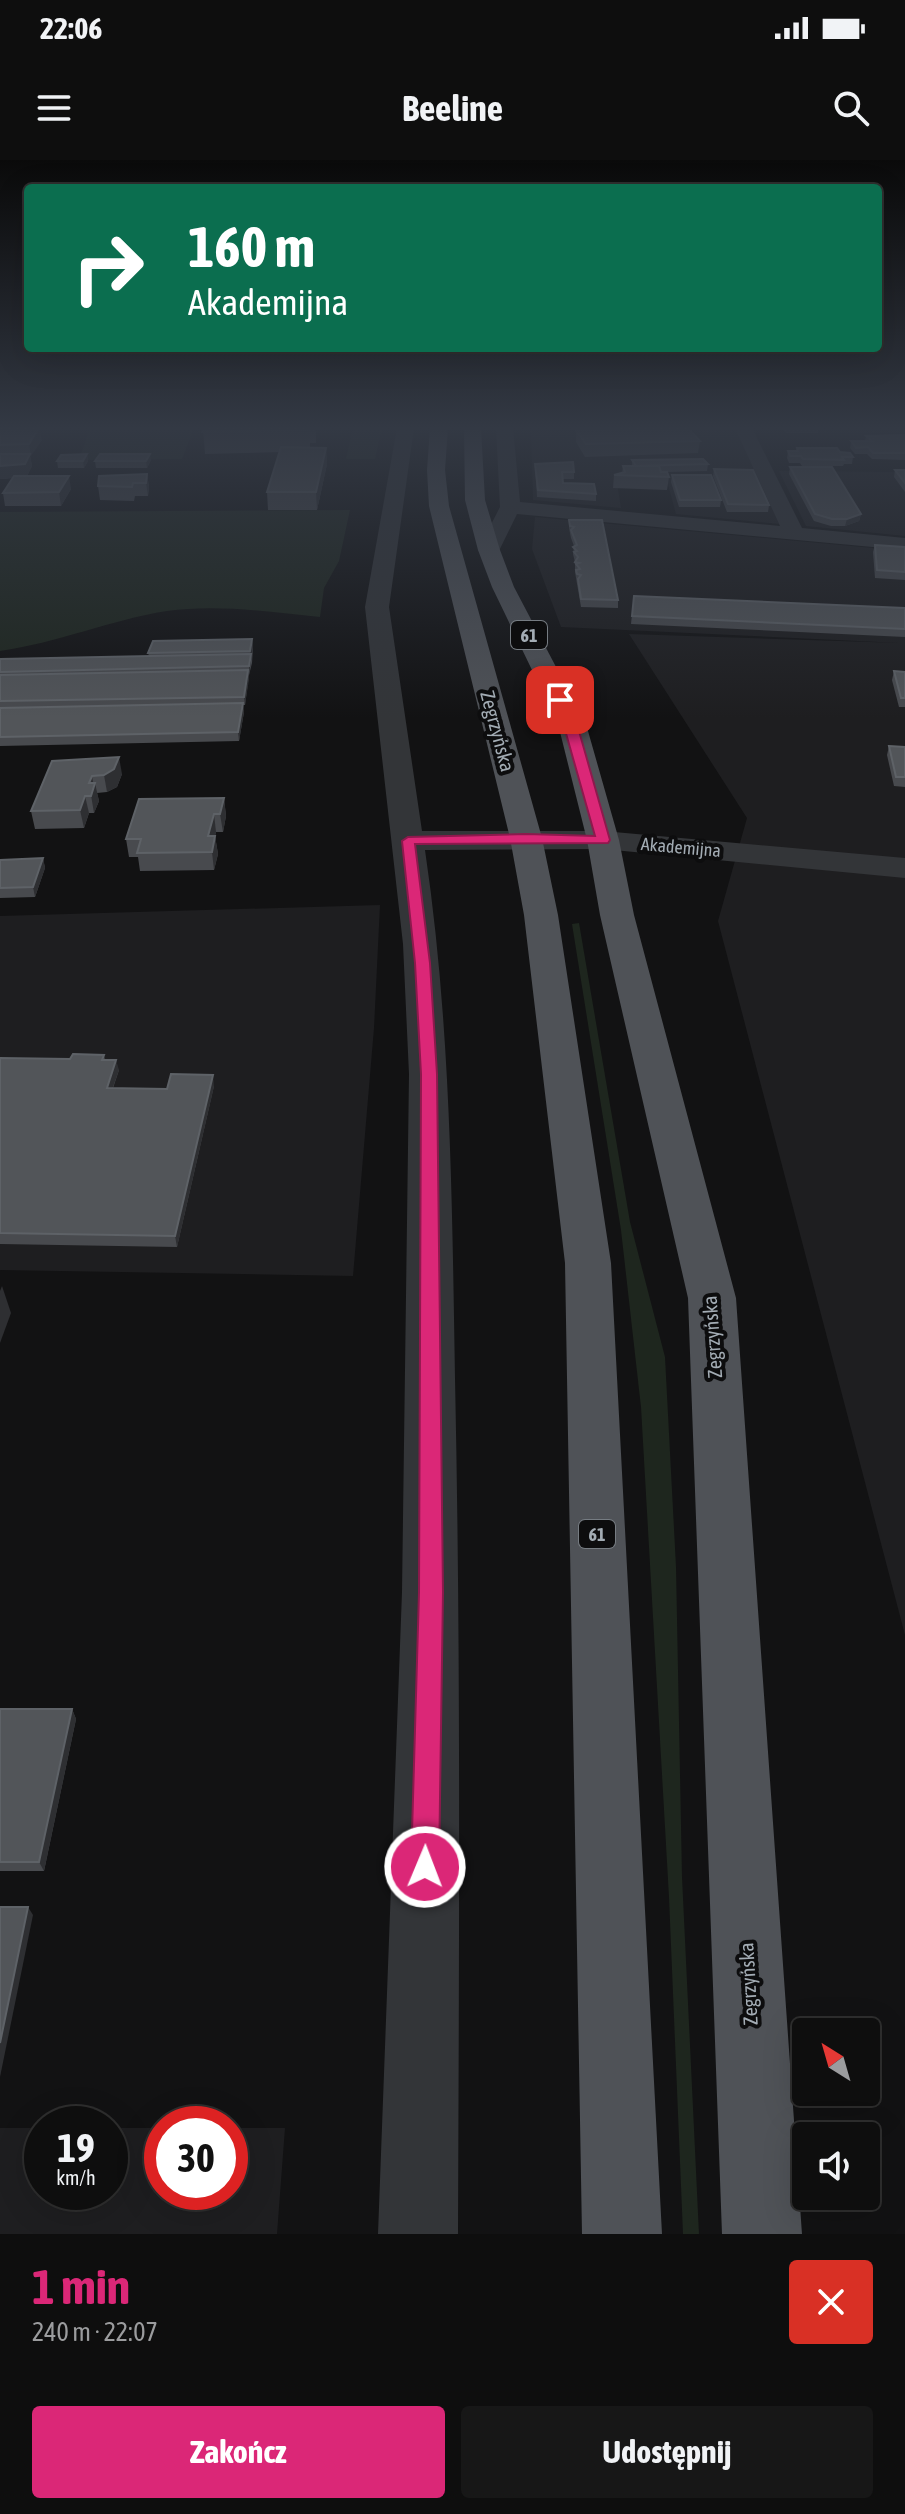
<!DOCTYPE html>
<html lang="pl">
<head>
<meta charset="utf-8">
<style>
	:root { --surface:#0e0e0e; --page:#171717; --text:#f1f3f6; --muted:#9b9c9e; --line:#2e2e2e; --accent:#db2777 }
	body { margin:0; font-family:"Asap Condensed",sans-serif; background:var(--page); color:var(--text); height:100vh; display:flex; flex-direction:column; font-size:30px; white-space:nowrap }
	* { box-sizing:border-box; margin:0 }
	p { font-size:26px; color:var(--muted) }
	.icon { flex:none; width:44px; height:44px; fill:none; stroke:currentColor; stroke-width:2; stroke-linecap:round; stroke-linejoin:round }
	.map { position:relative; height:2074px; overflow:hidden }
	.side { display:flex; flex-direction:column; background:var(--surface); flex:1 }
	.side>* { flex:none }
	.hud { position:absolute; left:24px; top:24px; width:858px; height:168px; border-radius:8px; box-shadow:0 8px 32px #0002,0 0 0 2px var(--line); background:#0b6e4f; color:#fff; overflow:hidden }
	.needle { width:52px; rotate:323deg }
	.buttons { position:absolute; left:792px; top:1858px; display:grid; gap:16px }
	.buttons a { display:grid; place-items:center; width:88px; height:88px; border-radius:8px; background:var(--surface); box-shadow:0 8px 32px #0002,0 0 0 2px var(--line); font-size:40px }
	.speed { position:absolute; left:24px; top:1946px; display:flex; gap:16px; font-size:40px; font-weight:700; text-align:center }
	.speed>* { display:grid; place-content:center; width:104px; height:104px; border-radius:50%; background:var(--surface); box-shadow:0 8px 32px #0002,0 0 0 2px var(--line); line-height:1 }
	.speed small { font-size:20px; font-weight:400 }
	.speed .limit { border:12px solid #d22; background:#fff; color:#111 }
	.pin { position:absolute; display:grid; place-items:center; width:68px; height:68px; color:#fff; margin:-34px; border-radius:16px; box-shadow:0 4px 12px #0006 }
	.me { position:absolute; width:88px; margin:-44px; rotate:1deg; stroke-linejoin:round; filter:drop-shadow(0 0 6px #0008) }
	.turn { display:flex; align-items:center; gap:28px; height:168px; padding:0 32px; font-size:36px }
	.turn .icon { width:104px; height:104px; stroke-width:2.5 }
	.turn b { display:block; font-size:56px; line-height:68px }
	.round { display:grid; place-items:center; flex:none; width:84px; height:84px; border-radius:8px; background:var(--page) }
	.head { display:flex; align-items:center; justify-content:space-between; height:136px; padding:0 32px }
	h1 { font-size:48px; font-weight:700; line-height:60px; color:var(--accent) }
	.primary-button { display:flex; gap:16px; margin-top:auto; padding:16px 32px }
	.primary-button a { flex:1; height:92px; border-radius:8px; background:var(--accent); color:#fff; font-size:32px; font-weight:700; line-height:92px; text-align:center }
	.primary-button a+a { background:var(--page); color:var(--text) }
	.status { display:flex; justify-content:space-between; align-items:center; height:56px; padding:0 40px; background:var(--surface); direction:ltr }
	.status svg { height:22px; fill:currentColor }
	header { display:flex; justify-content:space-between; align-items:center; height:104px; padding:0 32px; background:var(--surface); font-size:36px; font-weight:700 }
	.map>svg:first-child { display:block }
	.built { fill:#1e1e20 }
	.green { fill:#1e261e }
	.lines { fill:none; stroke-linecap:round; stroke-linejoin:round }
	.street { fill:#333538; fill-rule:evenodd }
	.primary { fill:#4f5257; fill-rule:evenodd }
	.wall { fill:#484a4e }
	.shaded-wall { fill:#2e2f32 }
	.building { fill:#525559; stroke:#5e6267; stroke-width:2 }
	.route { fill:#db2777; stroke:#8e194d; stroke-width:2 }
	.labels { text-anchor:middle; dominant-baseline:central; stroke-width:8; stroke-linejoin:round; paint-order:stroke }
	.shield { fill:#0d0d0e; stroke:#767c82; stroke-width:2 }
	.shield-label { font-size:18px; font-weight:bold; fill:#a3acb4 }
	.far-street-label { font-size:18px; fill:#a3acb4; stroke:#0d0d0e }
	.street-label { font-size:20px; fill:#a3acb4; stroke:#0d0d0e }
</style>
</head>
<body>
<div class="status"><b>22:06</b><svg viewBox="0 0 49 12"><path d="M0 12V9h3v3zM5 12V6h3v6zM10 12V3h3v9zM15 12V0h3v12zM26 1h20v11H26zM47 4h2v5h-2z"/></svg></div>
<header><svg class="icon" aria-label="menu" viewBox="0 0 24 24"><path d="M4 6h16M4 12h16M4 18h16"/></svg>Beeline<svg class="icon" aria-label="search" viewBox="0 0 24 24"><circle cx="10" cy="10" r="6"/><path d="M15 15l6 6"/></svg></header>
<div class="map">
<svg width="905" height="2074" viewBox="0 0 905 2074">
	<rect width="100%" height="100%" fill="#121213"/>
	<g class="built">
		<path d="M735,268l19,35 25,61 -103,-10 -10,-37h-50l5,31 -88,-8 -2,-68z"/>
		<path d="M779,311l126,1v64l-99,-10z"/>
		<path d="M535,357l370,34v1084l-187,-714 29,-103 -118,-184 271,9 -339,-16 -29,-78z"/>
		<path d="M380,745l-6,123 -21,248 -353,-6v-354z"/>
		<path d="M0,1968h42v64h68v-64h52v64h68v-64h55l-8,106h-277z"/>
	</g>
	<g class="green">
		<path d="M90,268h104l-12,31 -103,1z"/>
		<path d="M353,268h29l-7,31h-29z"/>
		<path d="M350,350l-11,51 -15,27 -4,29c-50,-5 -103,-13 -153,-6 -57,9 -110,32 -167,40v-139z"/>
		<path d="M579,763l51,299 35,135 11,210 6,310 17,357h-16l-14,-337 -28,-490 -20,-177 -49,-306z"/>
	</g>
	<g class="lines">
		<g class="street">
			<path d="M397,268h17l-25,179 33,224h181l302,27v20l-302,-29 -178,1c26,176 27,350 30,528 6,285 4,571 3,856h-80l24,-642 7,-518 -6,-130 -38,-337z"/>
			<path d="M496,268h17l7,74 260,24 -45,-98h17l50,100 103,10v12l-388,-36 -20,41h-16l-3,-5 22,-43z"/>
		</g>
		<g class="primary">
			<path d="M430,268h18l-3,42 4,36 93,332 16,77 53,348 51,971h-80l-17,-971 -41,-348 -14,-77 -81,-332 -2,-36z"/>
			<path d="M464,268h17l4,72 15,50 14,37 72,137 33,116 15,75 102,383 66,936h-80l-34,-936 -88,-383 -13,-75 -29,-116 -66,-137 -14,-37 -13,-50z"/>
		</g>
	</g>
	<g class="wall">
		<path d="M0,268l42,12 -12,16 2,10 -5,10 44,13 -10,17h-56l-2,-13 11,-15 -14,1z"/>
		<path d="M203,268h118v1h-5v14h-6v4l16,1 1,16 -10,46h-49l-1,-18 13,-40 -75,2z"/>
		<path d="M782,268h37l-1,5h-32z"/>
		<path d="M576,270l124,11 -2,12 -113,4 -9,-15z"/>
		<path d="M905,275v25l-33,-1 -5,-5h-12l-5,-6 1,-7h14l1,-5z"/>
		<path d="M797,288l43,4 13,5 -1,7h-8l-1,2h-41l-2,-3h-11l-2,-5 1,-7h8z"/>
		<path d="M87,294l1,7 -4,7h-26l-1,-7z"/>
		<path d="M151,300l-4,8h-51l-1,-7z"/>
		<path d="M632,300l76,4 -1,7 -40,1 2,5 -2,13 -54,-2 1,-13 8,-2 1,-7h9z"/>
		<path d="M535,304l39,8v7h-11v4l33,11v7l-59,-4z"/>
		<path d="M790,307l71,47 -2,7 -14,5h-14l-17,-5 -25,-47z"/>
		<path d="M714,309l55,36 -1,7h-41l-14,-36z"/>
		<path d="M895,310h10v22l-11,-15z"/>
		<path d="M147,314l2,13 -1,9h-13l-1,5 -34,-1 -2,-14z"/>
		<path d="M672,315l49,25 -1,7h-41l-8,-25z"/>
		<path d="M569,360l49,80v8l-37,-1 -6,-35v-10l-2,-8 1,-8 -3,-8 -2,-10z"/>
		<path d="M875,385l30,2v33l-30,-2 -2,-26z"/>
		<path d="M634,436l271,12v29l-274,-13z"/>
		<path d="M252,479l1,8 -1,16 -3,12 -4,30h-2l1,7 -5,29 -239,5v-87l149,-3 -1,-3z"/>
		<path d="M894,511l11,1v35h-6l-7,-27z"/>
		<path d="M889,586l16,1v40l-11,-1 -7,-31z"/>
		<path d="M52,601l70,13 -5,13 -10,5 -10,1 2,8 -5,12h-5l-5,15 -49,1 -4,-18z"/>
		<path d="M224,638l2,18 -3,16h-7l-1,4 3,18 -4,16 -74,1 -2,-14h-9l-3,-18z"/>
		<path d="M43,698l2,10 -10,29 -35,1v-38z"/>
		<path d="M104,895l1,5 14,10 -6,18 54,1 47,-3 -37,161 -177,-3v-186l70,1z"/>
		<path d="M0,1549h72l4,10 -32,152h-44z"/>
	</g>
	<g class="shaded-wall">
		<path d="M39,268l3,12 -11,16 -2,-12z"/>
		<path d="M326,288l1,16 -10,46 -1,-18z"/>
		<path d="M30,294l2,12 -5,10 -27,3v-13z"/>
		<path d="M87,294l1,7 -4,7 -1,-7z"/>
		<path d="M150,294l1,6 -4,8 -1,-7z"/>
		<path d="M147,314l2,13 -1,9 -2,-13z"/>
		<path d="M69,316l2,13 -10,17 -2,-14z"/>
		<path d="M861,354l-2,7 -14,5 2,-7z"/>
		<path d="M252,479l1,8 -4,28v-9z"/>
		<path d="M248,510l1,9 -4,26 -1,-8z"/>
		<path d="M243,543l1,9 -5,29 -1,-9z"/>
		<path d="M119,597l3,17 -5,13 -10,5 -3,-17z"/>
		<path d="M92,616l2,11 1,-4 4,18 -5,12 -5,-30z"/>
		<path d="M85,636l4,17 -5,15 -4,-18z"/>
		<path d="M224,638l2,18 -3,16 -3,-18z"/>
		<path d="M214,654l2,18 -5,22 -3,-18z"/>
		<path d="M215,676l3,18 -4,16 -2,-18z"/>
		<path d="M43,698l2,10 -10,29 -2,-10z"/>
		<path d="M116,900l3,10 -10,28 -2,-10z"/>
		<path d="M213,915l1,11 -37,161 -2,-11z"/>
		<path d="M2,1126l9,27 -11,30v-52z"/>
		<path d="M72,1549l4,10 -32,152 -5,-9z"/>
		<path d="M28,1747l5,8 -33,162v-34z"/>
	</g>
	<g class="building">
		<path d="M0,268h39l-10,16 -29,1z"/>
		<path d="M203,268h106v2l-107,2z"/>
		<path d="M662,268h26l12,13 -114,3 -10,-14z"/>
		<path d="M905,275v18h-32l-5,-6 -12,1 -5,-7h21l-6,-5z"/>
		<path d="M281,287l45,1 -10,44h-49z"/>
		<path d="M797,288h40l3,4 10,1 3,4h-11l2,3 -41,-1 -2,-3h-11l-2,-5h10z"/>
		<path d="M0,294h30l-5,10 -25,2z"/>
		<path d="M87,294l-4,7h-26l4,-6z"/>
		<path d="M100,294h50l-4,7h-51z"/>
		<path d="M703,299l5,5 -72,2 -4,-6z"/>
		<path d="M573,302l1,10h-12l1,11 31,1 2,10 -58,-4 -3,-26z"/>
		<path d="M623,306h36l2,6h6l2,5 -55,-2 11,-3z"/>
		<path d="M790,307h42l29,47 -14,5h-15l-17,-5z"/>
		<path d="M714,309l39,1 16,35 -41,-1z"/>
		<path d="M895,310h10v13z"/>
		<path d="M147,314l-1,9h-13l-1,4 -34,-1 1,-10z"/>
		<path d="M672,315h39l10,25h-41z"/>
		<path d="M14,316h55l-10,16 -56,1z"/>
		<path d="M569,360h33l16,80 -37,-1 -3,-20 3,-4 -4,-1 -1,-4 4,-1 -4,-5 3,-1 -4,-1 3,-5 -4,-5 3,-1 -4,-4 4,-2 -6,-15 3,-3 -4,-1z"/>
		<path d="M875,385l30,2v25l-28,-2z"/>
		<path d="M634,436l271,12v21l-273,-13z"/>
		<path d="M252,479l-2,12 -102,2 5,-12z"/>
		<path d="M251,494l-2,12 -249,6v-13z"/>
		<path d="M248,510l-4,27 -244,4v-26z"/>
		<path d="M894,511l11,1v26h-4z"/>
		<path d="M243,543l-5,29 -238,5v-29z"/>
		<path d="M889,586l16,1v30h-9z"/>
		<path d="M119,597l-5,12 -10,6 -12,1 -3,7h6l-4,13h-6l-5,14 -49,1 21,-50z"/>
		<path d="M224,638l-4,16h-6l-6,22h7l-3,16 -75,1 4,-14h-15l13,-40z"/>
		<path d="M43,698l-10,29 -33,1v-28z"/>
		<path d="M73,894l31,1 -2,5h14l-9,28 60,1 4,-15 42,1 -38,161 -175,-3v-175l70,1z"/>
		<path d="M0,1549h72l-33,153h-39z"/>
		<path d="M0,1747h28l-28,136z"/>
	</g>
	<linearGradient id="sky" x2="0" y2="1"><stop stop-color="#0a0a0a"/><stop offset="0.48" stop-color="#333944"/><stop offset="1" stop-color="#333944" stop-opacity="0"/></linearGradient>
	<rect width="905" height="558" fill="url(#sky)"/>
	<path class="route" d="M556,538h8l13,26 33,116 -2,3 -193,1 15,119 7,111 6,518 -4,275 -4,10 -10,4 -10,-4 -4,-10 8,-275 2,-518 -6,-111 -13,-122 6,-4 118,-3 69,2z"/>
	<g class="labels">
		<g class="shield">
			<rect x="511" y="461" width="36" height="28" rx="6"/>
			<rect x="579" y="1360" width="36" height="28" rx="6"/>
		</g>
		<g class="shield-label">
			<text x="529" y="475">61</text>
			<text x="597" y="1374">61</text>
		</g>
		<g class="far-street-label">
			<text transform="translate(681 687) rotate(5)">Akademijna</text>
		</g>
		<g class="street-label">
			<text transform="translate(498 571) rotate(75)">Zegrzyńska</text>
			<text transform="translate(712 1177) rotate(-94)">Zegrzyńska</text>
			<text transform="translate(748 1824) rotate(-93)">Zegrzyńska</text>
		</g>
	</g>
</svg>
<div class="buttons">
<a><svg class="needle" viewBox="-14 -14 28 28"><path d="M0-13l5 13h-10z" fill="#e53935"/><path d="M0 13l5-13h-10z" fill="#9b9c9e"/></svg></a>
<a><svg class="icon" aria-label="sound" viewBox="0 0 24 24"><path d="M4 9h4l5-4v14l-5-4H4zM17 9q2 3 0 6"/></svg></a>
</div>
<div class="speed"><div>19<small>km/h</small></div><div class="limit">30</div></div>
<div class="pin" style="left:560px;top:540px;background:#d93025"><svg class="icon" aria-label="arrive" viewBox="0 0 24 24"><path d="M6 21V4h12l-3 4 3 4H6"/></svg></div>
<svg class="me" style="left:425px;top:1707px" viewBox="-20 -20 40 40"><circle r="17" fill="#db2777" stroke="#fff" stroke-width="3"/><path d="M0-11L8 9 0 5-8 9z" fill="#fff"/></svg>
<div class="hud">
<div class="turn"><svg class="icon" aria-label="right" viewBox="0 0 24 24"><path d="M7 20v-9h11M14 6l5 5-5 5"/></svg><div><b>160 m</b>Akademijna</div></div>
</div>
</div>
<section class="side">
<div class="head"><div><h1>1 min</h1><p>240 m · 22:07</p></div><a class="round" style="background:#d93025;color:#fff"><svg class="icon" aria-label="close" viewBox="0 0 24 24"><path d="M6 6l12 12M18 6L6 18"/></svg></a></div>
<div class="primary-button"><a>Zakończ</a><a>Udostępnij</a></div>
</section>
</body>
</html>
